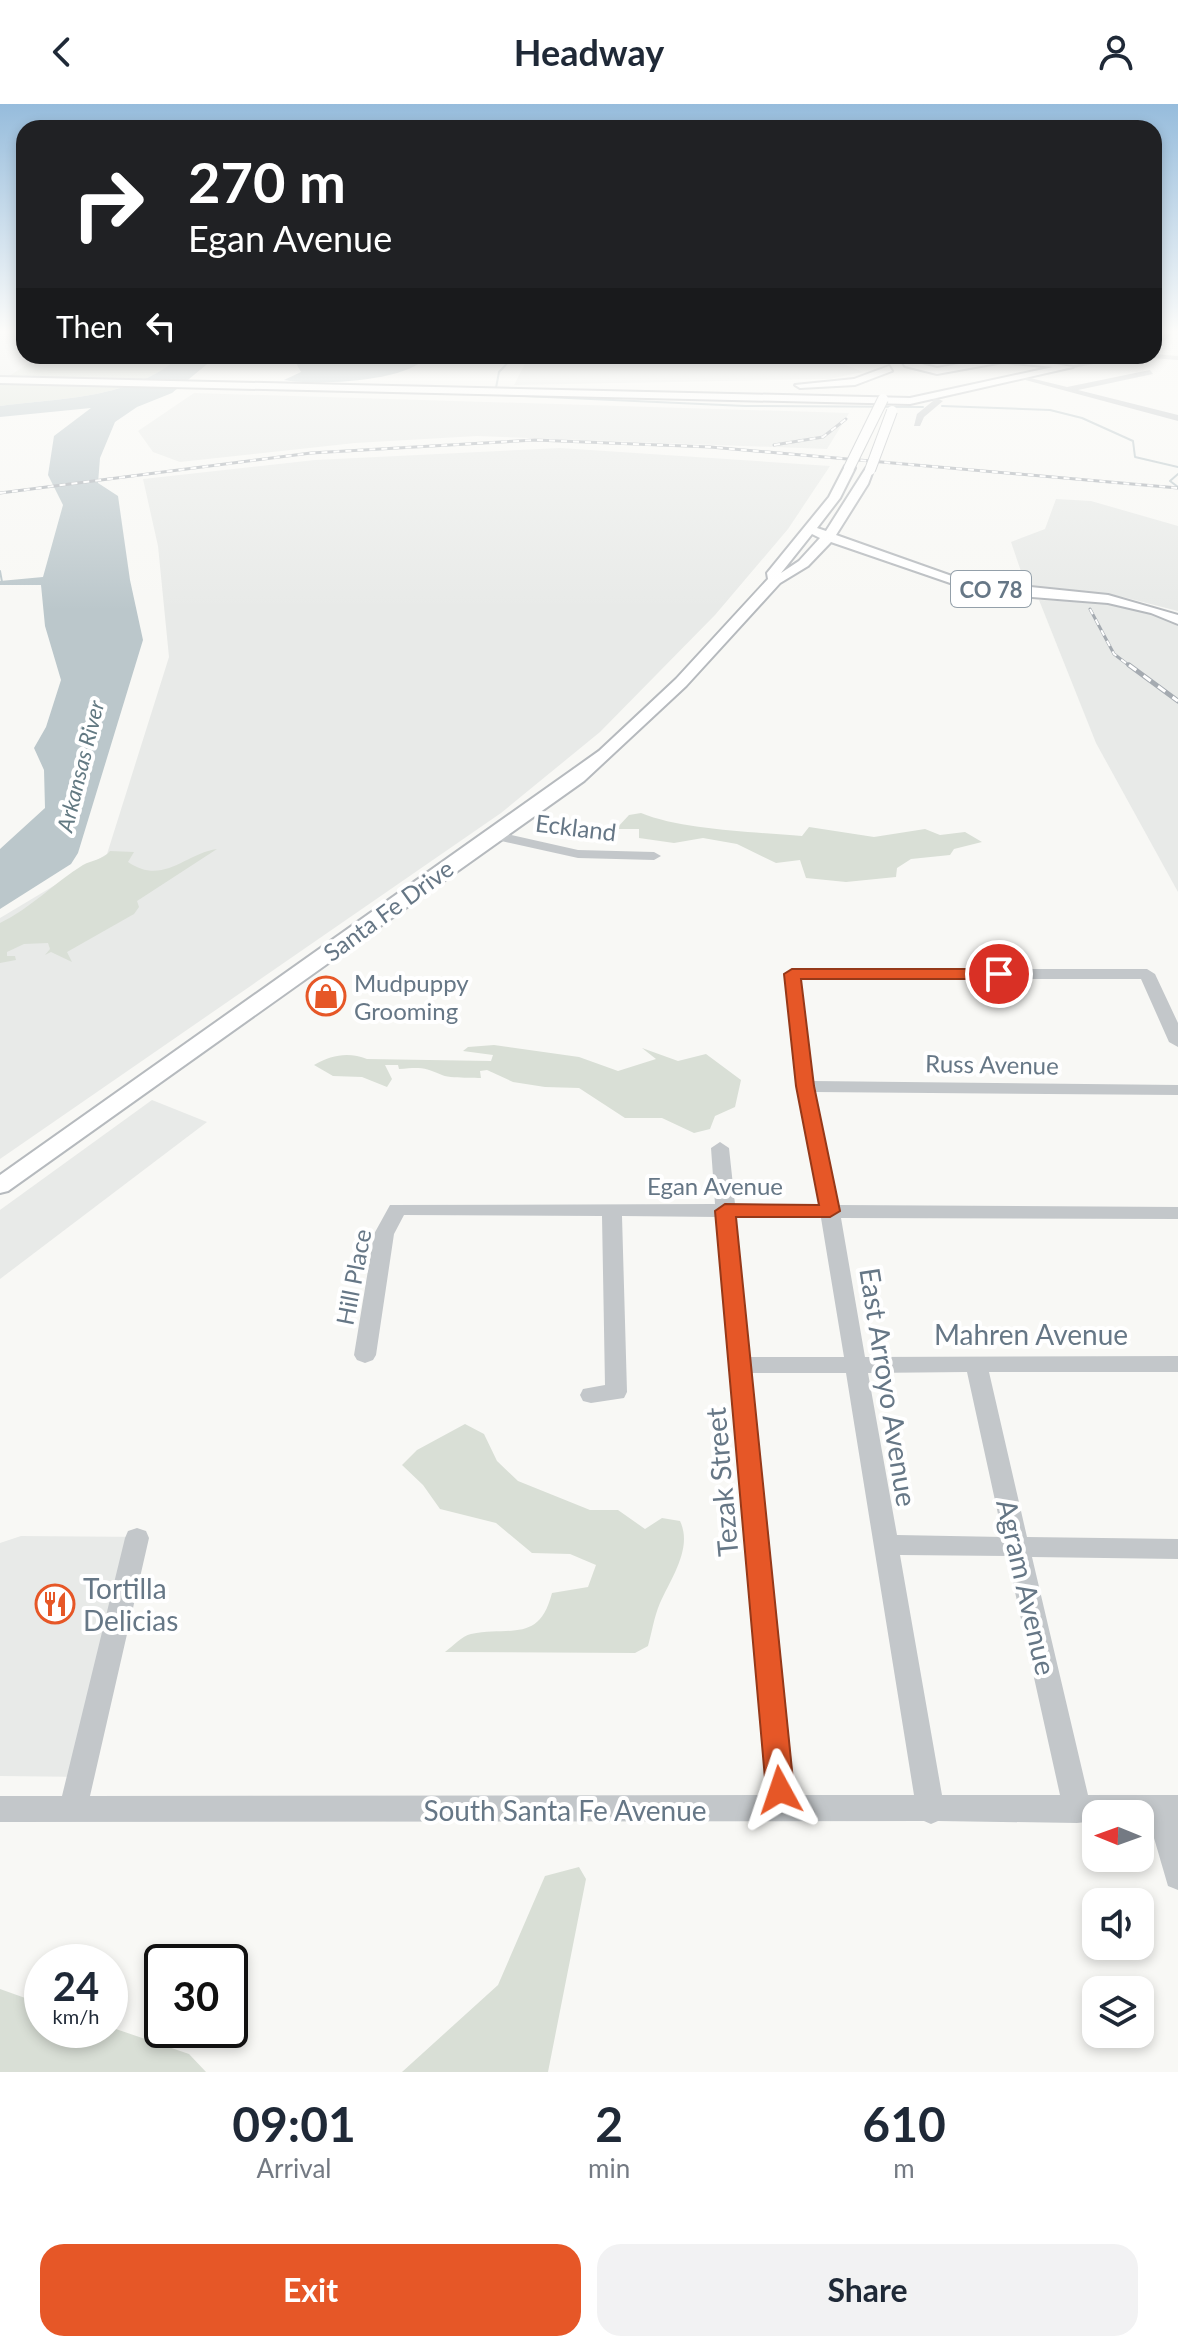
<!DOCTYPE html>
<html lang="en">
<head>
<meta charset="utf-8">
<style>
	:root { --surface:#fff; --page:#f2f2f3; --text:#1f2937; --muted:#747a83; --accent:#e65727 }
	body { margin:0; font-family:Lato,sans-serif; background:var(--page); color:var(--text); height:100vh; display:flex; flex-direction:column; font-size:30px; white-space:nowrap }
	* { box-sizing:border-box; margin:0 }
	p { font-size:26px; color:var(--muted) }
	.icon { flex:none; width:44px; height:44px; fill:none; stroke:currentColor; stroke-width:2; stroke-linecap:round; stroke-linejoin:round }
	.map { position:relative; height:1968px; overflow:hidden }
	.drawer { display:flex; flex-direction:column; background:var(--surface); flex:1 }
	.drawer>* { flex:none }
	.banner { position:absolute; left:16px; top:16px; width:1146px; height:244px; border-radius:24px; box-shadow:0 4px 12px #0003; background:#202124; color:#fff; overflow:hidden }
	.needle { width:52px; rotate:271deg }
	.tools { position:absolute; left:1082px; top:1696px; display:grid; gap:16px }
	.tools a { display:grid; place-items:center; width:72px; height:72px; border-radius:16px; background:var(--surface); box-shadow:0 4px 12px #0003; font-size:40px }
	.speed { position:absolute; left:24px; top:1840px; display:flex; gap:16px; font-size:40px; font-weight:700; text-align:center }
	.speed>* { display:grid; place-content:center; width:104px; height:104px; border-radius:50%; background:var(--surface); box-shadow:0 4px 12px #0003; line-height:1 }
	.speed small { font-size:20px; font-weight:400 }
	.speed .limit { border:4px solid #111; border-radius:12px; background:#fff; color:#111 }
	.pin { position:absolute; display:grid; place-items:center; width:68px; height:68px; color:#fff; margin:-34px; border:4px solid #fff; border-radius:50%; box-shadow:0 2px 8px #0007 }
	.me { position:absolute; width:88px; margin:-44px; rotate:355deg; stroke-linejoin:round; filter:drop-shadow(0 0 6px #0008) }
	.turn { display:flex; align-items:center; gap:28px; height:168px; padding:0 40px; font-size:36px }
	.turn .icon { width:104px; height:104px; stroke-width:2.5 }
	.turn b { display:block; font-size:56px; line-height:68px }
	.then { display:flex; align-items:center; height:76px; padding:0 40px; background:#0003; gap:16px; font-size:30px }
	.eta { display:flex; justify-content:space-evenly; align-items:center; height:136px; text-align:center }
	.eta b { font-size:48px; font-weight:700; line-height:56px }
	.button { display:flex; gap:16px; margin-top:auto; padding:16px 40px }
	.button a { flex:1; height:92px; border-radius:24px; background:var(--accent); color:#fff; font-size:32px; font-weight:700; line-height:92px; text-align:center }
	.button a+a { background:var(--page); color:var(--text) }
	header { display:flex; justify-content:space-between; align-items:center; height:104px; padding:0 40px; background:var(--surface); font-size:36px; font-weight:700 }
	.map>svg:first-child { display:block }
	.built { fill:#e8eae8 }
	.green { fill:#d9dfd6 }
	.water { fill:#bbc7cb }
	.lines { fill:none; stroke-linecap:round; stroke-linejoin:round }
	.stream { stroke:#bbc7cb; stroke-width:2 }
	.major-casing { stroke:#b6babe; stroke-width:4 }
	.minor { fill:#c3c7ca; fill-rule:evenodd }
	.major { fill:#fff; fill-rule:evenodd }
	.rail-far1-casing { stroke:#a5abb1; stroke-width:3 }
	.rail-casing { stroke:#a5abb1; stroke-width:5 }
	.rail-far1 { stroke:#fff; stroke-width:2; stroke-dasharray:6; stroke-linecap:butt }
	.rail { stroke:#fff; stroke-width:3; stroke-dasharray:9; stroke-linecap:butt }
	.major-bridge-casing { stroke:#b6babe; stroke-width:12; stroke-linecap:butt }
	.major-bridge { stroke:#fff; stroke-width:10 }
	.route { fill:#e65727; stroke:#963919; stroke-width:2 }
	.labels { text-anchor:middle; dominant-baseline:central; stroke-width:8; stroke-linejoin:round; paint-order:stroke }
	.shield { fill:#fff; stroke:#94a0aa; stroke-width:2 }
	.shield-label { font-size:22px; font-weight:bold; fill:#667786 }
	.far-water-label { font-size:22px; font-style:italic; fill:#627982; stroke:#fff }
	.street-label { font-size:24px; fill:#667786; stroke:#fff }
	.poi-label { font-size:24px; fill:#667786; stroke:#fff; text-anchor:start }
	.near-street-label { font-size:28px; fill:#667786; stroke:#fff }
	.near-poi-label { font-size:28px; fill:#667786; stroke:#fff; text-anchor:start }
</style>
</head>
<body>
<header><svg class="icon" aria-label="back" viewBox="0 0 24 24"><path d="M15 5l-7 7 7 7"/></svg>Headway<svg class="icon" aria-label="person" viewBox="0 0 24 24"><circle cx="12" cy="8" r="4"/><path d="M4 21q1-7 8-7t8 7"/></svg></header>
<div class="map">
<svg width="1178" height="1968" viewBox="0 0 1178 1968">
	<rect width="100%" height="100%" fill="#f8f8f5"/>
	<g class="built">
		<path d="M0,230h24v22h16l-30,22h-10z"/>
		<path d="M529,252h295l39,16 -34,7 -315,6z"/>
		<path d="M194,289l655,20 -22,36 -350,-13 -122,7 -175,19 -27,-10 -15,-21z"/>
		<path d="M560,344l270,18 -42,63 -73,86 -115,117 -99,81 -501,346v-241l107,-64 62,-197 -11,-111 -15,-67 172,-19z"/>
		<path d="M1056,395l35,2 87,25v85l-55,-14 -97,-11 -15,-44 34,-13z"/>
		<path d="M1039,496l70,3 52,13 17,10v266l-82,-149z"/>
		<path d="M152,996l55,22 -207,157v-69z"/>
		<path d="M21,1432l127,1 -59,240 -89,-1v-233z"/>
	</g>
	<g class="green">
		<path d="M40,252h140c-47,43 -120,42 -180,50v-24z"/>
		<path d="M641,709c41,17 115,19 161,23l7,-9 65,10 51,-8 15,6 25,-3 17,10 -28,7 -4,6 -39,4 -14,9 -1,9 -50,5 -40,-4 -6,-18 -24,3 -39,-19 -34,-6 -29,5 -35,-5v-9h-23l13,-14z"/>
		<path d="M217,745l-80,52 2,6 -5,7 -67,38 5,10 -21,-10 -6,3 5,-6 -2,-6 -24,1 -17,8v4h8l1,4 -16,3v-40c31,-15 54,-40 83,-58 9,-5 20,-5 27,-14l24,1 -6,10c35,24 56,-8 89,-13z"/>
		<path d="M494,941l85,12 39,14 38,-12 -14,-11 36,13 28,-7 35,26 -6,27 -20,9 -5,13 -16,4 -32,-15h-37l-46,-30 -34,-1 -32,-5 -26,-12 -7,1 1,7c-11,-1 -29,1 -39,-3 -18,-8 -22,-8 -43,-6l-1,-4h-13l7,14 -5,8 -25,-10 -29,-1 -19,-11c18,-11 36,-13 53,-6l124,2 2,-6 -30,-4 5,-4z"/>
		<path d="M465,1320l19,10 13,27 21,20 72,29h28l27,19 17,-11 18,3c13,27 -9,57 -20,82 -6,14 -8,29 -12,43l-13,7 -190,-1c8,-6 17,-16 26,-18 41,-8 68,9 81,-41l36,-6 8,-22 -26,-11 -38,-1 -36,-30 -56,-14 -17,-24 -21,-20 15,-15z"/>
		<path d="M579,1763l7,12 -38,193h-146l96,-87 47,-109z"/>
		<path d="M0,1885l42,15v26h68v-3l79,27 17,18h-206z"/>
	</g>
	<g class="water">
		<path d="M180,252h37l-45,37 -35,14 -22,15 -15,36 -2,25 20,13 12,84 13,60 -65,213 -7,11 -71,45v-60l45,-41 -1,-38 -10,-22 12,-21 15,-47 -16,-54 -4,-41h-41v-4l43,-4 20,-72 -15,-30 6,-39 37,-28 -91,9v-11c60,-8 133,-7 180,-50z"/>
		<path d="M292,252h133l1,1c-18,25 -113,29 -142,23l17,-8z"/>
	</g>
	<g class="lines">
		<g class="stream">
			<path d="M496,284l3,-16 15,-16"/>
			<path d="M501,291l244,11 178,1"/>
			<path d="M942,302l108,4 32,8 51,23 2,16 43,10"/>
			<path d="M1178,370l-8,7 8,6"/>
			<path d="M0,467l2,11"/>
		</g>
		<defs>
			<g id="major">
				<path d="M899,252h13l1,6 24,6 66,-12 70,11 -163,37 -910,-21v-6l910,21 143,-31 -50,-5 -66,12 -32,-8z"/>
				<path d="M889,262l3,5 -37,14 -55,3 -5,-3 59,-6z"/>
				<path d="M845,362l10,2 -15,30 -23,30 9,3 40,-63h8l-6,16 -32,51 127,45 145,15 70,20v9l-27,-11 -43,-10 -100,-8 -46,-8 -131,-45 -23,24 -28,17 -94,103 -102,95 -576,410 -8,2v-18l599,-424 77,-72 92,-100 -1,-6 62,-76zM812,430l8,4 -21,23 -18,12z"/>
			</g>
		</defs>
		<use href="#major" class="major-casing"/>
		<g class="minor">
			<path d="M1164,230h8l-18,17v-7z"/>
			<path d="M1154,250l24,2v4l-27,-2z"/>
			<path d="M1118,252h17l-67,13 -4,-2z"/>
			<path d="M1150,266l3,4 -75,16 100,25v6l-164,-44 4,-2 49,12z"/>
			<path d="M931,292l12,5 -19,16 -4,9h-6l3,-12 16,-13z"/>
			<path d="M493,727l85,19 76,2 7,4 -7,4 -76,-2 -90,-20 -2,-3z"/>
			<path d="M792,865h355l8,5 23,49v24l-9,-5 -28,-63h-340l12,102 365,4v10l-363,-3 24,113 339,2v12l-337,-1 24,139 313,-1v16h-189l38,165 151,2v20l-146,-2 56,238h90v95l-10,-4 -19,-65h-9v-7h-44v7l-19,2 -139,-2 -7,3 -7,-3 -924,1v-26h62l63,-258 3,-7 9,-3 9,3 3,7 -59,258 677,-1 -50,-578 -95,-1 5,176 -3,6 -33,5 -8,-2 -3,-6 3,-6 22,-4 -3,-169 -198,-1 -10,19 -18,121 -3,5 -8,3 -8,-3 -3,-5 20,-121 16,-29 325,-1 -4,-56 9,-6 9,6 6,56 84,1 -23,-119 -12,-112zM736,1113l85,1 23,139h-94zM967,1268l36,165 -106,-2 -29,-162zM752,1269h94l68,422h-119zM900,1451l107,1 53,239h-118z"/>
		</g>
		<use href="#major" class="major"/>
		<defs>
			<g id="rail-far1">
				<path d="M774,341l49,-8 23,-18"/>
				<path d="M0,389l311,-40 224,-13 175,7 468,41"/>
				<path d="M1090,505l24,45 17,13"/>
			</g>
			<path id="rail" d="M1129,561l49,36"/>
		</defs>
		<use href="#rail-far1" class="rail-far1-casing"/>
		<use href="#rail" class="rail-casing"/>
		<use href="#rail-far1" class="rail-far1"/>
		<use href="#rail" class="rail"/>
		<defs>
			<g id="major-bridge">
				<path d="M849,364l34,-69"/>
				<path d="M870,366l22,-59"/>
			</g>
		</defs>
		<use href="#major-bridge" class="major-bridge-casing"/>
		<use href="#major-bridge" class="major-bridge"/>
	</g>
	<linearGradient id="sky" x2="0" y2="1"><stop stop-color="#96bcdc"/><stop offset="0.45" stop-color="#fcfcfa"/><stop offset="1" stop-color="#fcfcfa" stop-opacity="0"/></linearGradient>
	<rect width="1178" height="506" fill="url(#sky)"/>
	<path class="route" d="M792,865h207l8,5 -8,5h-198l13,107 26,125 -10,6h-94l58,573 -4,9 -10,4 -10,-4 -4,-9 -51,-579 10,-7 94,1 -23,-119 -12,-112z"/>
	<defs>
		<symbol id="shop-ring" viewBox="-11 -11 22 22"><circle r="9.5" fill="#fff" stroke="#e65727" stroke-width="1.5"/><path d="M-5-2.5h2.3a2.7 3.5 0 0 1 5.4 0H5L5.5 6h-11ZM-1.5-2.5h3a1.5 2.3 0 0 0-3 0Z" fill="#e65727"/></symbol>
		<symbol id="restaurant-ring" viewBox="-11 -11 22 22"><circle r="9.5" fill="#fff" stroke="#e65727" stroke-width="1.5"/><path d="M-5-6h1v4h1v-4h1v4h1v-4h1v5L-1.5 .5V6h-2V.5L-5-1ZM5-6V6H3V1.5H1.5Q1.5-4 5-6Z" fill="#e65727"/></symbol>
	</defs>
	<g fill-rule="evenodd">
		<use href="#shop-ring" x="304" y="870" width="44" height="44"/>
		<use href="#restaurant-ring" x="33" y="1478" width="44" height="44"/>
	</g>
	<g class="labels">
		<rect class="shield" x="951" y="467" width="80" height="36" rx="6"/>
		<g class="shield-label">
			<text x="991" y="485">CO 78</text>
		</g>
		<g class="far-water-label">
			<text transform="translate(80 662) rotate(-76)">Arkansas River</text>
		</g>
		<g class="street-label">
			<text transform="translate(576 723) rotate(7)">Eckland</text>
			<text transform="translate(388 806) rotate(-36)">Santa Fe Drive</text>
			<text transform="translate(992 960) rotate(1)">Russ Avenue</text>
			<text x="715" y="1081">Egan Avenue</text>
			<text transform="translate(353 1173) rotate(-79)">Hill Place</text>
		</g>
		<g class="poi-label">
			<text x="354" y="878">Mudpuppy<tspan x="354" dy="28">Grooming</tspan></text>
		</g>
		<g class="near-street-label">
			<text x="1031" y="1230">Mahren Avenue</text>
			<text transform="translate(889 1283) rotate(81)">East Arroyo Avenue</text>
			<text transform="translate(721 1378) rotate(-95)">Tezak Street</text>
			<text transform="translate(1027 1483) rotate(77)">Agram Avenue</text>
			<text x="565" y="1706">South Santa Fe Avenue</text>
		</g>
		<g class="near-poi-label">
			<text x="83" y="1484">Tortilla<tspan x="83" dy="32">Delicias</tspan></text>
		</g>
	</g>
</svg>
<div class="tools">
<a><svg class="needle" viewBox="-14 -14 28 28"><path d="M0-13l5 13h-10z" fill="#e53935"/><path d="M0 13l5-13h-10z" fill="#747a83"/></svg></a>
<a><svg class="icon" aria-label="sound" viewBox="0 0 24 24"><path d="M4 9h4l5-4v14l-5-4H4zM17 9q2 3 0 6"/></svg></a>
<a><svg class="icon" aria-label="layers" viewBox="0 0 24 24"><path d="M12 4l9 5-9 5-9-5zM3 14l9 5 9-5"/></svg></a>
</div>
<div class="speed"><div>24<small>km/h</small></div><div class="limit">30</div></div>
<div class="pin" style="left:999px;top:870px;background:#d93025"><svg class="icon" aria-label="arrive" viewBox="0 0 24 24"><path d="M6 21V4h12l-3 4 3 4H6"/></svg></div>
<svg class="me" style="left:780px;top:1686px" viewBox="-20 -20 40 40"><path d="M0-17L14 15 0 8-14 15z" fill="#e65727" stroke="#fff" stroke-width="4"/></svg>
<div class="banner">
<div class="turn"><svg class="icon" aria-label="right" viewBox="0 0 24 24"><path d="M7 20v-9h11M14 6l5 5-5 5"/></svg><div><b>270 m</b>Egan Avenue</div></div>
<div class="then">Then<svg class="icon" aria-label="left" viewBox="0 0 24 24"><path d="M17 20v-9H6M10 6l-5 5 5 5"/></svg></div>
</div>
</div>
<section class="drawer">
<div class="eta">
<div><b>09:01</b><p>Arrival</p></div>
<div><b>2</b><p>min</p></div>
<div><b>610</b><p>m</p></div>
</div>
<div class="button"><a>Exit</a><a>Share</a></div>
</section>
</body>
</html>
